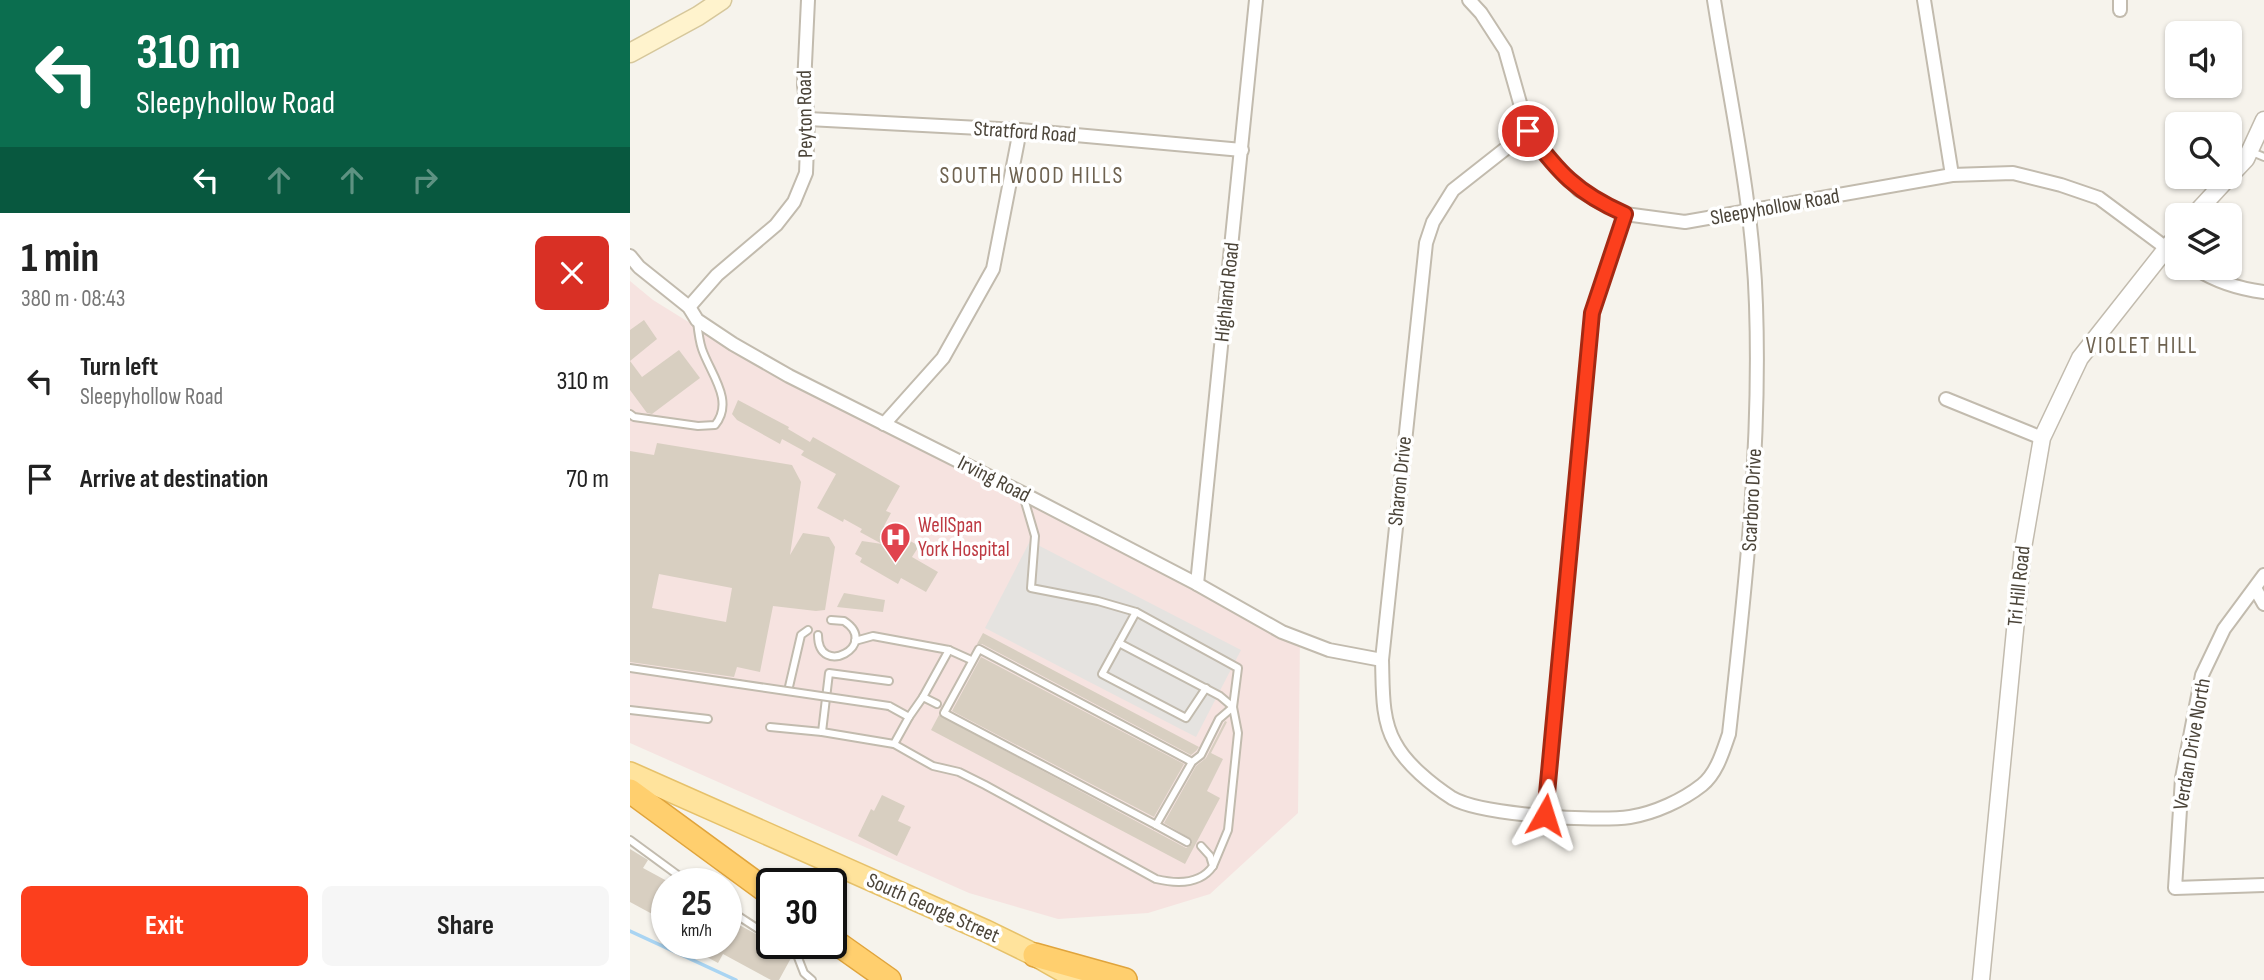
<!DOCTYPE html>
<html lang="en">
<head>
<meta charset="utf-8">
<style>
	:root { --surface:#fff; --page:#f6f6f6; --text:#222; --muted:#767676; --accent:#fc3f1d }
	body { margin:0; font-family:"Sofia Sans Condensed",sans-serif; background:var(--page); color:var(--text); height:100vh; display:flex; flex-direction:column; font-size:26px; white-space:nowrap }
	* { box-sizing:border-box; margin:0 }
	p { font-size:23px; color:var(--muted) }
	.icon { flex:none; width:38px; height:38px; fill:none; stroke:currentColor; stroke-width:2; stroke-linecap:round; stroke-linejoin:round }
	.map { position:relative; flex:1; overflow:hidden }
	.side { display:flex; flex-direction:column; background:var(--surface); width:630px }
	.side>* { flex:none }
	.top-card { background:#0b6e4f; color:#fff; overflow:hidden }
	.controls { position:absolute; left:1535px; top:21px; display:grid; gap:14px }
	.controls a { display:grid; place-items:center; width:77px; height:77px; border-radius:10px; background:var(--surface); box-shadow:0 2px 5px #0004; font-size:35px }
	.speed { position:absolute; left:21px; top:868px; display:flex; gap:14px; font-size:35px; font-weight:700; text-align:center }
	.speed>* { display:grid; place-content:center; width:91px; height:91px; border-radius:50%; background:var(--surface); box-shadow:0 2px 5px #0004; line-height:1 }
	.speed small { font-size:18px; font-weight:400 }
	.speed .limit { border:4px solid #111; border-radius:10px; background:#fff; color:#111 }
	.pin { position:absolute; display:grid; place-items:center; width:60px; height:60px; color:#fff; margin:-30px; border:4px solid #fff; border-radius:50%; box-shadow:0 2px 7px #0007 }
	.me { position:absolute; width:77px; margin:-38px; rotate:6deg; stroke-linejoin:round; filter:drop-shadow(0 0 5px #0008) }
	.turn { display:flex; align-items:center; gap:24px; height:147px; padding:0 21px; font-size:32px }
	.turn .icon { width:91px; height:91px; stroke-width:2.5 }
	.turn b { display:block; font-size:49px; line-height:60px }
	.lanes { display:flex; align-items:center; height:66px; padding:0 21px; background:#0003; justify-content:center; gap:35px; direction:ltr }
	.lanes .off { opacity:.35 }
	.round { display:grid; place-items:center; flex:none; width:74px; height:74px; border-radius:10px; background:var(--page) }
	.overview { display:flex; align-items:center; justify-content:space-between; height:119px; padding:0 21px }
	h1 { font-size:42px; font-weight:700; line-height:52px }
	.button { display:flex; gap:14px; margin-top:auto; padding:14px 21px }
	.button a { flex:1; height:80px; border-radius:10px; background:var(--accent); color:#fff; font-size:28px; font-weight:700; line-height:80px; text-align:center }
	.button a+a { background:var(--page); color:var(--text) }
	ul { padding:0; list-style:none }
	li { display:flex; align-items:center; gap:21px; height:98px; padding:0 21px }
	li div { flex:1 }
	li b { display:block; font-size:26px }
	li em { font-style:normal }
	main { display:flex; flex:1; min-height:0 }
	.map>svg:first-child { display:block }
	.medical { fill:#f6e3e0 }
	.parking { fill:#e5e3e0 }
	.lines { fill:none; stroke-linecap:round; stroke-linejoin:round }
	.stream { stroke:#a9d4f2; stroke-width:3.5 }
	.building { fill:#d8cfc1; fill-rule:evenodd }
	.service-casing { stroke:#c2bbae; stroke-width:10 }
	.minor-casing { stroke:#c2bbae; stroke-width:16 }
	.tertiary-casing { stroke:#c2bbae; stroke-width:19 }
	.secondary-casing { stroke:#d6c79b; stroke-width:21 }
	.primary-casing { stroke:#e6c16a; stroke-width:24 }
	.motorway-casing { stroke:#e0a43c; stroke-width:26 }
	.service { stroke:#fff; stroke-width:6 }
	.minor { stroke:#fff; stroke-width:12 }
	.tertiary { stroke:#fff; stroke-width:16 }
	.secondary { stroke:#fff3cd; stroke-width:18 }
	.primary { stroke:#ffe39c; stroke-width:21 }
	.motorway { stroke:#ffcf6e; stroke-width:23 }
	.service-bridge-casing { stroke:#c2bbae; stroke-width:10; stroke-linecap:butt }
	.service-bridge { stroke:#fff; stroke-width:6 }
	.route-casing { stroke:#a42913; stroke-width:18 }
	.route { stroke:#fc3f1d; stroke-width:12 }
	.labels { text-anchor:middle; dominant-baseline:central; stroke-width:7; stroke-linejoin:round; paint-order:stroke }
	.street-label { font-size:21px; fill:#4b4439; stroke:#fff }
	.health-label { font-size:21px; fill:#be3a42; stroke:#fff; text-anchor:start }
	.neighbourhood-label { font-size:23px; letter-spacing:2px; fill:#6e6250; stroke:#fff }
</style>
</head>
<body>
<main>
<section class="side">
<div class="top-card">
<div class="turn"><svg class="icon" aria-label="left" viewBox="0 0 24 24"><path d="M17 20v-9H6M10 6l-5 5 5 5"/></svg><div><b>310 m</b>Sleepyhollow Road</div></div>
<div class="lanes"><svg class="icon" aria-label="left" viewBox="0 0 24 24"><path d="M17 20v-9H6M10 6l-5 5 5 5"/></svg><svg class="icon off" aria-label="ahead" viewBox="0 0 24 24"><path d="M12 20V5M6 11l6-6 6 6"/></svg><svg class="icon off" aria-label="ahead" viewBox="0 0 24 24"><path d="M12 20V5M6 11l6-6 6 6"/></svg><svg class="icon off" aria-label="right" viewBox="0 0 24 24"><path d="M7 20v-9h11M14 6l5 5-5 5"/></svg></div>
</div>
<div class="overview"><div><h1>1 min</h1><p>380 m · 08:43</p></div><a class="round" style="background:#d93025;color:#fff"><svg class="icon" aria-label="close" viewBox="0 0 24 24"><path d="M6 6l12 12M18 6L6 18"/></svg></a></div>
<ul>
<li><svg class="icon" aria-label="left" viewBox="0 0 24 24"><path d="M17 20v-9H6M10 6l-5 5 5 5"/></svg><div><b>Turn left</b><p>Sleepyhollow Road</p></div><em>310 m</em></li>
<li><svg class="icon" aria-label="arrive" viewBox="0 0 24 24"><path d="M6 21V4h12l-3 4 3 4H6"/></svg><div><b>Arrive at destination</b></div><em>70 m</em></li>
</ul>
<div class="button"><a>Exit</a><a>Share</a></div>
</section>
<div class="map">
<svg width="1634" height="980" viewBox="0 0 1634 980">
	<rect width="100%" height="100%" fill="#f6f3ec"/>
	<path class="medical" d="M0,281l23,19 79,49 568,287 -2,177 -88,81 -62,19 -90,6 -89,-26 -339,-150z"/>
	<path class="parking" d="M400,541l211,109 -45,87 -211,-109z"/>
	<g class="lines">
		<path class="stream" d="M0,931l106,49"/>
	</g>
	<g class="building">
		<path d="M14,320l13,19 -27,22 12,16 37,-27 21,28 -48,36 -5,-1 -17,-23v-60z"/>
		<path d="M108,400l51,27 -1,2 22,13 3,-5 87,49 -14,25 5,2 -7,13 35,20 -7,11 26,15 -12,20 -25,-14 -3,6 -38,-22 2,-4 -7,-4 7,-13 20,3 -22,-12 2,-3 -18,-10 -1,3 -26,-14 19,-34 -35,-19 3,-4 -22,-12 -2,5 -43,-24 -5,-6z"/>
		<path d="M27,443l135,22 9,17 -11,73 13,-22 26,4 6,10 -10,63 -9,1 -43,-5 -13,66 -23,-5 -3,10 -104,-15v-211l24,4zM29,574l73,14 -6,34 -74,-14z"/>
		<path d="M214,593l41,7 -2,12 -46,-5z"/>
		<path d="M353,633l216,114 -3,4 -5,4 -209,-111h-5z"/>
		<path d="M351,657l203,107 -30,53 -202,-106z"/>
		<path d="M309,715l247,133 6,-4 -1,-5 -27,-16 32,-57 10,-8 19,-37 2,1 -16,31 12,6 -16,32 13,7 -35,66 -254,-134z"/>
		<path d="M252,795l23,11 -7,15 13,6 -14,29 -39,-20 13,-27 3,2z"/>
		<path d="M0,849l18,11 -5,8 24,13v41l-37,-20z"/>
		<path d="M96,918l47,25 3,5 15,10 -12,22h-8l-48,-26 -5,9 -37,-20h45z"/>
	</g>
	<g class="lines">
		<defs>
			<g id="service">
				<path d="M1622,152l12,5"/>
				<path d="M0,414l4,3 64,9 17,-1c20,-24 -5,-52 -13,-76 -3,-9 -4,-19 -5,-28"/>
				<path d="M393,495l12,41 -4,52 67,13 38,11 -34,62 84,44 20,-30"/>
				<path d="M506,612l102,56 -5,39 -14,12 -18,36 -9,7 -36,63 -212,-112 35,-64 213,113"/>
				<path d="M188,635c0,44 63,10 26,-14l-13,-1"/>
				<path d="M225,641l18,-5 76,14 20,9"/>
				<path d="M489,643l101,53 13,11 5,26 -10,97 -15,36"/>
				<path d="M0,668l109,16"/>
				<path d="M158,691l13,-56 7,-5"/>
				<path d="M307,704l-14,-7 26,-47"/>
				<path d="M0,710l78,9"/>
				<path d="M279,717l14,-20"/>
				<path d="M140,727l52,5 72,12 15,-27 -20,-11"/>
				<path d="M192,732l7,-59 60,8"/>
				<path d="M264,744l39,22 26,6 26,13 171,94c21,5 44,6 57,-13l-3,-10 -9,-10"/>
				<path d="M526,825l31,17"/>
				<path d="M0,840l60,44"/>
				<path d="M96,908l46,30"/>
				<path d="M149,943l18,12 7,18 8,7"/>
			</g>
			<g id="minor">
				<path d="M839,0l12,13 24,37 23,81 19,25 32,34 20,12 26,12 60,8 267,-47 61,-2 48,12 38,13 78,58"/>
				<path d="M1294,0l28,175"/>
				<path d="M1490,10v-10"/>
				<path d="M178,119l212,11 222,20"/>
				<path d="M898,131l-75,59 -20,32 -7,21 -44,417c1,27 -1,59 13,83 11,21 37,42 57,55 29,17 144,24 178,19 25,-4 53,-17 72,-32 15,-12 21,-34 27,-51 16,-143 32,-285 27,-429 -3,-102 -26,-204 -42,-305"/>
				<path d="M0,256l9,11 50,40 8,13 36,24 56,32 233,117 175,91 85,48 47,18 53,10"/>
				<path d="M1565,268c20,13 45,21 69,24"/>
				<path d="M59,307l28,-32 59,-50 18,-23 12,-29 2,-54 -4,-34 4,-85"/>
				<path d="M1316,399l96,39"/>
				<path d="M254,424l59,-66 50,-89 27,-139"/>
				<path d="M1634,575l-40,54 -22,46 -20,103 -7,110 89,-3"/>
				<path d="M567,584l59,-584"/>
				<path d="M1625,588l9,16"/>
				<path d="M915,815l47,-502 33,-99"/>
			</g>
			<g id="tertiary">
				<path d="M1600,176l16,-17 18,-39"/>
				<path d="M1564,215l35,-38"/>
				<path d="M1351,980l42,-432 19,-110 38,-80 97,-123"/>
			</g>
			<path id="secondary" d="M0,53l68,-37 24,-16"/>
			<path id="primary" d="M0,773l356,158 49,24 44,25"/>
			<g id="motorway">
				<path d="M0,791l142,104"/>
				<path d="M201,939l58,41"/>
				<path d="M405,955l90,25"/>
			</g>
		</defs>
		<use href="#service" class="service-casing"/>
		<use href="#minor" class="minor-casing"/>
		<use href="#tertiary" class="tertiary-casing"/>
		<use href="#secondary" class="secondary-casing"/>
		<use href="#primary" class="primary-casing"/>
		<use href="#motorway" class="motorway-casing"/>
		<use href="#service" class="service"/>
		<use href="#minor" class="minor"/>
		<use href="#tertiary" class="tertiary"/>
		<use href="#secondary" class="secondary"/>
		<use href="#primary" class="primary"/>
		<use href="#motorway" class="motorway"/>
		<defs>
			<path id="service-bridge" d="M109,684l150,22"/>
		</defs>
		<use href="#service-bridge" class="service-bridge-casing"/>
		<use href="#service-bridge" class="service-bridge"/>
	</g>
	<g class="lines">
		<defs>
			<path id="route" d="M898,131c30,41 49,62 97,83l-33,99 -47,502"/>
		</defs>
		<use href="#route" class="route-casing"/>
		<use href="#route" class="route"/>
	</g>
	<defs>
		<symbol id="hospital-pin" viewBox="-11 -11 22 30"><path d="M0 17L-7.5 6A9.5 9.5 0 1 1 7.5 6Z" fill="#e0444e" stroke="#fff"/><path d="M-5-5h3v3.5h4V-5h3V5h-3V1.5h-4V5h-3Z" fill="#fff"/></symbol>
	</defs>
	<g fill-rule="evenodd">
		<use href="#hospital-pin" x="248" y="520" width="35" height="47"/>
	</g>
	<g class="labels">
		<g class="street-label">
			<text transform="translate(175 114) rotate(-91)">Peyton Road</text>
			<text transform="translate(395 132) rotate(4)">Stratford Road</text>
			<text transform="translate(1145 207) rotate(-10)">Sleepyhollow Road</text>
			<text transform="translate(597 292) rotate(-84)">Highland Road</text>
			<text transform="translate(364 479) rotate(27)">Irving Road</text>
			<text transform="translate(770 481) rotate(-84)">Sharon Drive</text>
			<text transform="translate(1122 500) rotate(-87)">Scarboro Drive</text>
			<text transform="translate(1389 586) rotate(-84)">Tri Hill Road</text>
			<text transform="translate(1562 744) rotate(-80)">Verdan Drive North</text>
			<text transform="translate(303 908) rotate(24)">South George Street</text>
		</g>
		<g class="health-label">
			<text x="288" y="525">WellSpan<tspan x="288" dy="24">York Hospital</tspan></text>
		</g>
		<g class="neighbourhood-label">
			<text x="402" y="176">SOUTH WOOD HILLS</text>
			<text x="1512" y="346">VIOLET HILL</text>
		</g>
	</g>
</svg>
<div class="controls">
<a><svg class="icon" aria-label="sound" viewBox="0 0 24 24"><path d="M4 9h4l5-4v14l-5-4H4zM17 9q2 3 0 6"/></svg></a>
<a><svg class="icon" aria-label="search" viewBox="0 0 24 24"><circle cx="10" cy="10" r="6"/><path d="M15 15l6 6"/></svg></a>
<a><svg class="icon" aria-label="layers" viewBox="0 0 24 24"><path d="M12 4l9 5-9 5-9-5zM3 14l9 5 9-5"/></svg></a>
</div>
<div class="speed"><div>25<small>km/h</small></div><div class="limit">30</div></div>
<div class="pin" style="left:898px;top:131px;background:#d93025"><svg class="icon" aria-label="arrive" viewBox="0 0 24 24"><path d="M6 21V4h12l-3 4 3 4H6"/></svg></div>
<svg class="me" style="left:915px;top:815px" viewBox="-20 -20 40 40"><path d="M0-17L14 15 0 8-14 15z" fill="#fc3f1d" stroke="#fff" stroke-width="4"/></svg>
</div>
</main>
</body>
</html>
